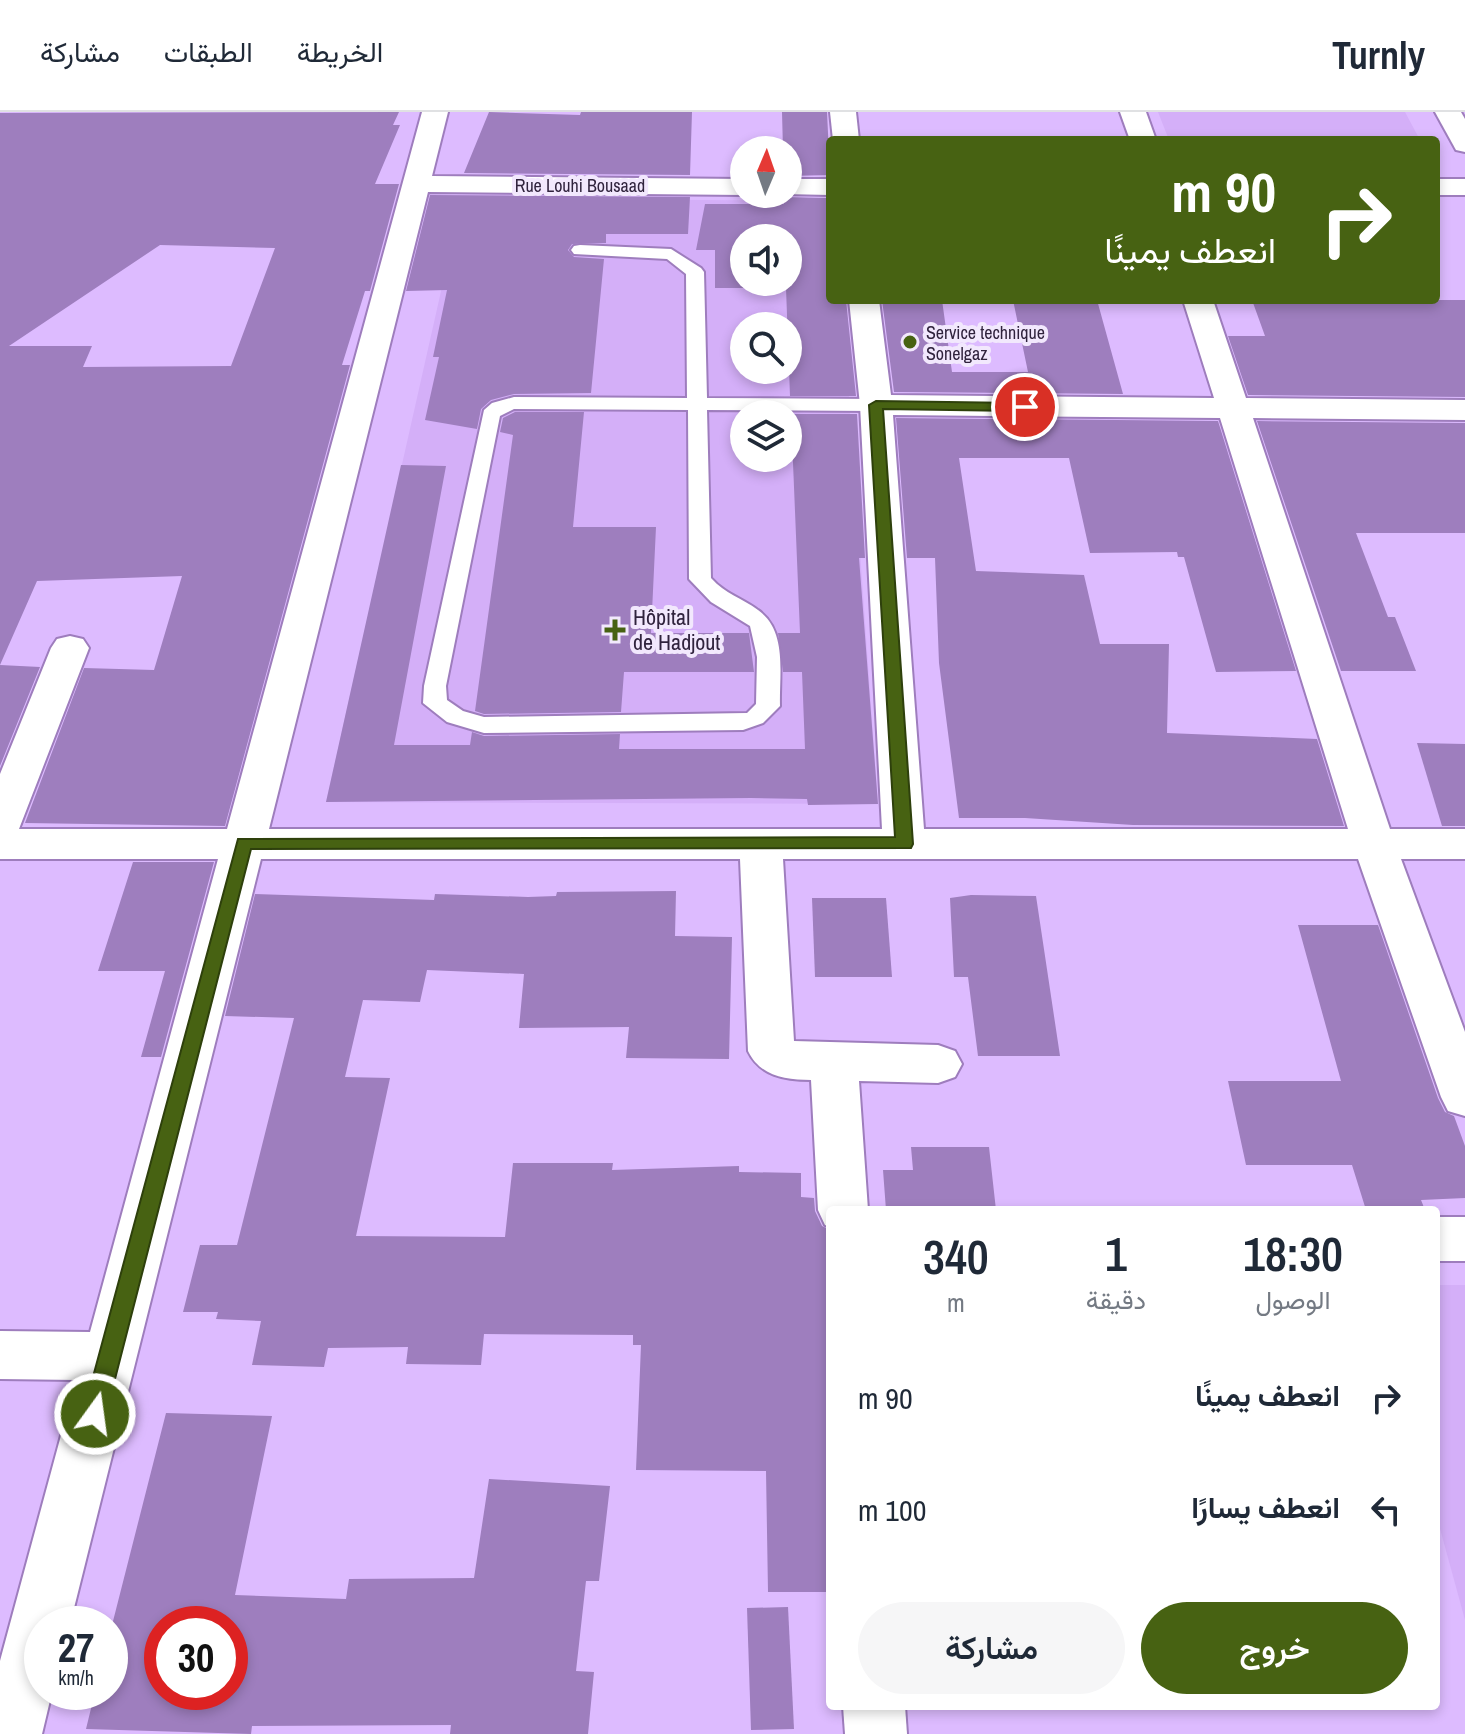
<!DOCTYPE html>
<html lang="ar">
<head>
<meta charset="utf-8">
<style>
	:root { --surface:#fff; --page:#f6f6f7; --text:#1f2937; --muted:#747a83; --line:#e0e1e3; --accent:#476212 }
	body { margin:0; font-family:"Archivo Narrow",Vazirmatn,sans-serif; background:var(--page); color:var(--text); direction:rtl; height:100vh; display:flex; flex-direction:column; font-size:30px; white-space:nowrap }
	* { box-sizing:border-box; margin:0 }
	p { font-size:26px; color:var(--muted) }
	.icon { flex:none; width:44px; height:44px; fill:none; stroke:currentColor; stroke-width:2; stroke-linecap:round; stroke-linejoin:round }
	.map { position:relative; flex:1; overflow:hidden; direction:ltr }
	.side { position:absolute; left:826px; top:1094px; width:614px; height:504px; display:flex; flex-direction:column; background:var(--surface); border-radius:8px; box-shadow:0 4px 12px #0003; direction:rtl }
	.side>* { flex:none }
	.guide { position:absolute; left:826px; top:24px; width:614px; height:168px; border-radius:8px; box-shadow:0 4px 12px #0003; direction:rtl; background:#476212; color:#fff; overflow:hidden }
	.needle { width:52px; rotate:2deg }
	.fabs { position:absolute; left:730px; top:24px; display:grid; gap:16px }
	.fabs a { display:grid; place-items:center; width:72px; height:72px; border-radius:50%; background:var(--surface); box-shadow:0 4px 12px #0003; font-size:40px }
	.speed { position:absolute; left:24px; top:1494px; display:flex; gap:16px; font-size:40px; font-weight:700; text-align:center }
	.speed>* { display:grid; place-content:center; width:104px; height:104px; border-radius:50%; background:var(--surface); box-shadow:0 4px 12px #0003; line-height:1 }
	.speed small { font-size:20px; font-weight:400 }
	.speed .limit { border:12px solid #d22; background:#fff; color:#111 }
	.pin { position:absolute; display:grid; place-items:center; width:68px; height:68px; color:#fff; margin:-34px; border:4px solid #fff; border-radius:50%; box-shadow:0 2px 8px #0007 }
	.me { position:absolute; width:88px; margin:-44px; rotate:14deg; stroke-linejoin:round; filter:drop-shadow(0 0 6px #0008) }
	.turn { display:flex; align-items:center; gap:28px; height:168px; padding:0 32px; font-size:36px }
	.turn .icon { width:104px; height:104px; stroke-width:2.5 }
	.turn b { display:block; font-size:56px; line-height:68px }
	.eta { display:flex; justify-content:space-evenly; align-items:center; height:136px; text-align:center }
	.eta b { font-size:48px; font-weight:600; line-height:56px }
	.cta { display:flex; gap:16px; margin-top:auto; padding:16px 32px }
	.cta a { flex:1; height:92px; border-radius:48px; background:var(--accent); color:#fff; font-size:32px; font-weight:600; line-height:92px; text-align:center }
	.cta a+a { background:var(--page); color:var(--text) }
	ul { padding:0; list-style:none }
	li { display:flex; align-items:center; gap:24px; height:112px; padding:0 32px }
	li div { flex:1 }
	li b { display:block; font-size:30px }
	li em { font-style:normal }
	header { display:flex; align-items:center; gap:48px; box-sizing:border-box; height:112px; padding:0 40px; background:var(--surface); border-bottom:2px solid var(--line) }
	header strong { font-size:38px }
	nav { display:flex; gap:44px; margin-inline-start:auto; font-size:28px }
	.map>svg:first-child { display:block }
	.built { fill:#d4aff8; fill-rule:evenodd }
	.building { fill:#9e7ebe; fill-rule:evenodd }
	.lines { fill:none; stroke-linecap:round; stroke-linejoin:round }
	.lane-casing { stroke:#9e7dbd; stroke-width:4 }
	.street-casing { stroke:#9e7dbd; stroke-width:4 }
	.primary-casing { stroke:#9e7dbd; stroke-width:4 }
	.lane { fill:#fff; fill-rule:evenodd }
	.street { fill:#fff; fill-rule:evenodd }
	.primary { fill:#fff; fill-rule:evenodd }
	.route { fill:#476212; stroke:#2e400c; stroke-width:2 }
	.poi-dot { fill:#476212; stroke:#f2e8fd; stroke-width:3 }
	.labels { text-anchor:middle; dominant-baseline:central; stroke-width:8; stroke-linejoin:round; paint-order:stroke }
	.far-street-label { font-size:18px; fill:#30233d; stroke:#f2e8fd }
	.far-poi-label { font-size:18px; fill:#30233d; stroke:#f2e8fd; text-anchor:start }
	.poi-label { font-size:22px; fill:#30233d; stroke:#f2e8fd; text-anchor:start }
</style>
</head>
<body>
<header>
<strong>Turnly</strong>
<nav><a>الخريطة</a><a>الطبقات</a><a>مشاركة</a></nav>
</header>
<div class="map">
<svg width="1465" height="1622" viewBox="0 0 1465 1622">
	<rect width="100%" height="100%" fill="#dbf"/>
	<g class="built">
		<path d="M1158,0h247l15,28h-251z"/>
		<path d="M462,86l368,3v99h12l36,504 -552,-2zM744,126h44v44h-44zM744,214h44v44h-44zM744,302h44v44h-44z"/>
		<path d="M1436,1173h29v335l-29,-106z"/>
	</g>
	<g class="building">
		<path d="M399,0l-6,13h7l-25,59h24l-29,107h-5l-23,74h8l-125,461 -200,-3 59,-155 70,2 28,-94 -145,5 -37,84 40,2 -40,99v-653zM160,133l115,3 -44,118 -148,1 9,-21h-83z"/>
		<path d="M489,0l91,3 1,-3h111l-2,63 -226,-2z"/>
		<path d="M782,0h45l3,63 -42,1v-26h-5z"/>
		<path d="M430,83l260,2 -2,37h-82v9l-34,1 -4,6 6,7 30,2 -13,134 -77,1 -23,6 -10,9 -4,20 -52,-9 14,-63h-6l14,-67 -41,1z"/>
		<path d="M784,85l42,1 4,102h16l10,96h-66l-4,-108h-71v-38h-19l9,-46h79zM744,126h44v44h-44z"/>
		<path d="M882,188h60l10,72h76l-15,-72h84l26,94 -229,-2z"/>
		<path d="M1252,188h213v97l-217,-2 -20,-59h37z"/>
		<path d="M515,300h69l-11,115h83l-5,106h98l5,39h-130l-3,40 -137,2 -9,-3 38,-276 -13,-3 3,-14z"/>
		<path d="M791,302h66l8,144h-6l19,246 -70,1 -1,-6 -56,-1 -425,4 75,-337 45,1 -52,279h76l2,-13 12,4 136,-2 -1,15h186l-3,-77h-19l-5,-39h22z"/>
		<path d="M896,306l322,3 78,250 -80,1 -32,-115h-6l-1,-5 -87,1 -21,-95h-110l17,113 108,4 16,69h69l-2,89 150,6 27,87 -211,-1 -108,-7h-66l-20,-155 -4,-105h-28z"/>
		<path d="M1257,309l208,2v110h-109l32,84h7l21,54h-75z"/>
		<path d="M1417,631l48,1v82h-23z"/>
		<path d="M133,750h81l-53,195h-20l24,-86h-67z"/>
		<path d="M676,779l-1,45 57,1 -3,122 -103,-1 3,-31 -110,1 5,-54 -97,-4 -7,32 -57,-2 -18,77 45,1 -34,158 149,1 8,-74h100l-1,7 127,-4v6l62,1v24l13,1 1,13 7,15 8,4v362h-62l-2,-121 -130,-1 5,-125h-8v-10l-149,-1 -3,31 -75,-1 2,-17 -80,1 -4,19 -72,-2 9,-44 -45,-2 2,-7h-35l17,-67h37l57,-227 -69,-2 30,-122 179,6 1,-6 93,3 28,-1 1,-4z"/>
		<path d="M971,783l65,1 24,160h-82l-10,-79h-14l-4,-79z"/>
		<path d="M812,786h74l6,79h-77z"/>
		<path d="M1298,813h80l60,173 7,14 9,4 11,30v52l-44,2 4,10h-59l-14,-45h-106l-18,-84h113z"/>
		<path d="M911,1035h78l7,63h-110l-3,-40h30z"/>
		<path d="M166,1301l106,3 -37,179 111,4 3,-20 125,-1 15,-99 121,7 -11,95h-13l-10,90 18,1 -6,62h-138l1,-9 -199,1 -1,8 -165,-5 9,-37h15v-59zM162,1512h68v68h-68z"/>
		<path d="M788,1495l6,122 -43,1 -4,-122z"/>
	</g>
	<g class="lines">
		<defs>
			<path id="lane" d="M580,133l91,4 30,19 3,4 3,126 169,1 10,6 -10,6 -169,-1 4,168c14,16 31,20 47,32 30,21 21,65 22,96l-17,17 -20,7 -259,3 -37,-11 -24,-19 1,-17 60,-276 8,-7 22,-6 173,1 -1,-124 -19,-15 -93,-5 -3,-4 3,-4zM514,297l174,1 1,169 22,23 39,24 7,31 -1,47 -9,9 -263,4 -21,-6 -16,-11 -1,-14 54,-270z"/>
			<g id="street">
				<path d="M422,0h26l-16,64 312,3v15h5l-5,1 -316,-3 -159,637h613l-22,-424 -11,-105h30l12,95 323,3 -31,-98h30l33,98 219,2v20l-212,-2 137,411h75v30h-64l64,173v84l-17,-5 -7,-14 -83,-238h-575l11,182 144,4 17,6 7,13 -7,13 -17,6 -79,-2 9,129h-38v17l-5,-2 -7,-15 -7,-130c-26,0 -51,-4 -63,-29l-8,-192h-479l-191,765h-28v68h10l-10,42h-42v-73l76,-281 -76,-1v-48l90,1 128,-473h-218v-85l51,-126 6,-9 13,-3 13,3 6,9 -70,181h208zM893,303l327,3 128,411h-424z"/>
				<path d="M830,0h26l3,28h-26z"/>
				<path d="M1120,0h26l10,28h-26z"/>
				<path d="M788,67h42v16l-47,-1h5z"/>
				<rect x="1436" y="67" width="29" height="16"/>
				<rect x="1436" y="1105" width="29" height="44"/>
				<path d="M843,1594h62l2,28h-62z"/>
			</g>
			<path id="primary" d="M1435,0h26l4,7v33l-9,-2z"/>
		</defs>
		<use href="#lane" class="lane-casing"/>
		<use href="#street" class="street-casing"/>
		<use href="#primary" class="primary-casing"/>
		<use href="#lane" class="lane"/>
		<use href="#street" class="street"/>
		<use href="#primary" class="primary"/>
	</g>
	<path class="route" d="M876,289l149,2 7,4 -7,4 -142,-2 30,435 -2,4 -660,1 -145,565 -3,7 -8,4 -8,-4 -4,-7 155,-575 657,-2 -26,-432z"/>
	<g class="poi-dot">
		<circle cx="910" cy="230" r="8"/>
		<path d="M611 506h8v8h8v8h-8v8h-8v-8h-8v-8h8z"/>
	</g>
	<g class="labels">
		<g class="far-street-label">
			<text x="580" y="73">Rue Louhi Bousaad</text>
		</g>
		<g class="far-poi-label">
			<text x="926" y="220">Service technique<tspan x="926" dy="21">Sonelgaz</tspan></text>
		</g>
		<g class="poi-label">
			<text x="633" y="505">Hôpital<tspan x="633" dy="25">de Hadjout</tspan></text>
		</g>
	</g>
</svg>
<div class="fabs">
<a><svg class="needle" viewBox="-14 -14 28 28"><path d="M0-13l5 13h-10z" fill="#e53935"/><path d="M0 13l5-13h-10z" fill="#747a83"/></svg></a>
<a><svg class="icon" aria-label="sound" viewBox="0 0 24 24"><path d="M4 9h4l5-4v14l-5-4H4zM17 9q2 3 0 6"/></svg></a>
<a><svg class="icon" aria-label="search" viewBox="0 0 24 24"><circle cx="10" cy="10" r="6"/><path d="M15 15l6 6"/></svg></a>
<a><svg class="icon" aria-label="layers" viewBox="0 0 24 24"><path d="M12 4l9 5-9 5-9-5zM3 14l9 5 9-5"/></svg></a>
</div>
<div class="speed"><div>27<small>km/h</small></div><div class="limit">30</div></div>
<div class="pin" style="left:1025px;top:295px;background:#d93025"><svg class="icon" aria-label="arrive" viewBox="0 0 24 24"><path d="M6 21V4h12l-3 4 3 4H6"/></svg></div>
<svg class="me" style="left:95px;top:1302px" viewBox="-20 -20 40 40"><circle r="17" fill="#476212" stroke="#fff" stroke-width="3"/><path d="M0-11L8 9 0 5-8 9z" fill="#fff"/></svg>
<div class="guide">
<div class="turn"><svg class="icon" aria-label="right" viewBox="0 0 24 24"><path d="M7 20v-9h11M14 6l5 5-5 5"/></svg><div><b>90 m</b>انعطف يمينًا</div></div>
</div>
<section class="side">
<div class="eta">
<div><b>18:30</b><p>الوصول</p></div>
<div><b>1</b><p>دقيقة</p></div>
<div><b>340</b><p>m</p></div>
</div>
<ul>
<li><svg class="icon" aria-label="right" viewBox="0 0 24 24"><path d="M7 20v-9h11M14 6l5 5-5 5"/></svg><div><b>انعطف يمينًا</b></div><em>90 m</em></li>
<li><svg class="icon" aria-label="left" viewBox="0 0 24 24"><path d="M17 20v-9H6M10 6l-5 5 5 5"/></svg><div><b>انعطف يسارًا</b></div><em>100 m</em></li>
</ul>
<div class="cta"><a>خروج</a><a>مشاركة</a></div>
</section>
</div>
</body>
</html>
